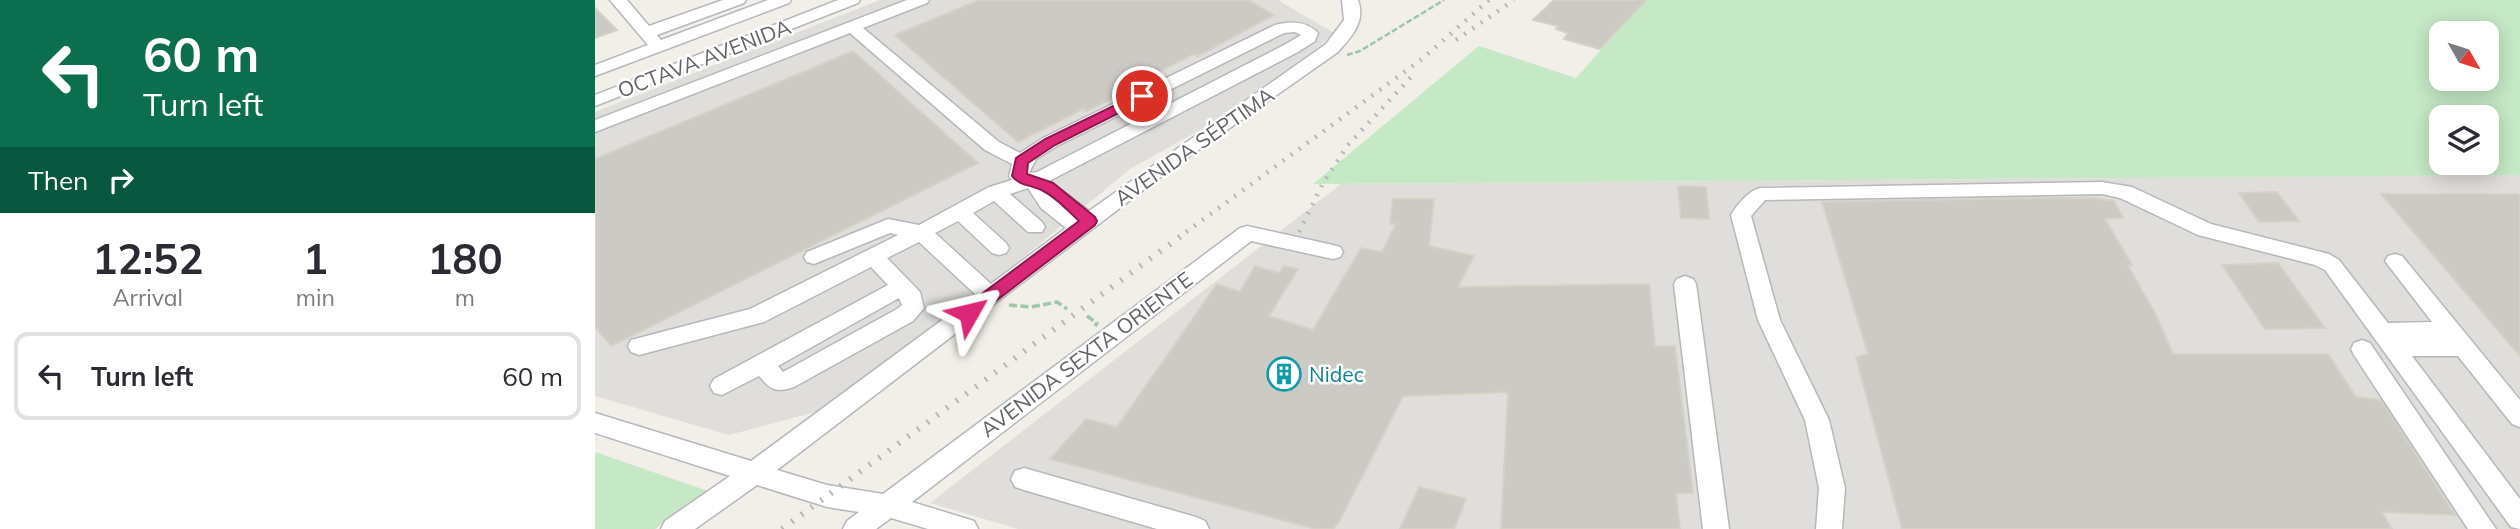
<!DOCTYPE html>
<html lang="en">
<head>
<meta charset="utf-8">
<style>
	:root { --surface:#fff; --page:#f2f2f3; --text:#2b2b33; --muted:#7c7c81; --line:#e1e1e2 }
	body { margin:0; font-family:Mulish,sans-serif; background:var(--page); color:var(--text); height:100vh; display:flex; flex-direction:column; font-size:26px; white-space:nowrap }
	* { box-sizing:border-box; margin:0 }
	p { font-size:23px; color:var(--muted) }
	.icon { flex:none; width:38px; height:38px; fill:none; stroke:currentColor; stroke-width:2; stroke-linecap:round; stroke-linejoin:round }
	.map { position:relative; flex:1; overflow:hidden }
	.side { display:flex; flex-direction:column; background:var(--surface); width:595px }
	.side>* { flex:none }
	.guide { background:#0b6e4f; color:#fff; overflow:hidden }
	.needle { width:46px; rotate:129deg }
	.fabs { position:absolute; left:1834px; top:21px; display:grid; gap:14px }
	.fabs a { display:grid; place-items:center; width:70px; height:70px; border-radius:14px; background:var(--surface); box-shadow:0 4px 18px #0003; font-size:35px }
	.pin { position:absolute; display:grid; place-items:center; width:60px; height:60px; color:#fff; margin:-30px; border:4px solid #fff; border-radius:50%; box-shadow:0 2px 7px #0007 }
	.me { position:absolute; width:77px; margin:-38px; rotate:53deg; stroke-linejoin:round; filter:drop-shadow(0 0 5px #0008) }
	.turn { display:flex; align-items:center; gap:24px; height:147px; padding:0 28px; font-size:32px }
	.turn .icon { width:91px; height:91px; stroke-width:2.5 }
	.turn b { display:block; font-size:49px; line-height:60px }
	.then { display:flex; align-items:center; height:66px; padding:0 28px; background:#0003; gap:14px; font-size:26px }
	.eta { display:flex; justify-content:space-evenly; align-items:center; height:119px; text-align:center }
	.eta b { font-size:42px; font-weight:700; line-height:49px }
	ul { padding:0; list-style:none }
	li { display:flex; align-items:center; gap:21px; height:88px; margin:0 14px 10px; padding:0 14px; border:4px solid var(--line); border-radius:14px }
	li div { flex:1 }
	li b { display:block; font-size:26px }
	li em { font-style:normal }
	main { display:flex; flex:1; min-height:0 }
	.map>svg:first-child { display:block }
	.industrial { fill:#e0deda }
	.green { fill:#c5e8c5; fill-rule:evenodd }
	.building { fill:#cccac5; stroke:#d6d1c6; stroke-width:2 }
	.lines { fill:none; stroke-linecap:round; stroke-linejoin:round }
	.minor-casing { stroke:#b5b8bc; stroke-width:3 }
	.path-far1 { stroke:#9cc7a9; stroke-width:2.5; stroke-dasharray:6 2.5; stroke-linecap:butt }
	.path { stroke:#9cc7a9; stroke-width:3.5; stroke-dasharray:8 3.5; stroke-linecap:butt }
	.minor { fill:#fff; fill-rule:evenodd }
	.rail-far1 { stroke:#b6b7b8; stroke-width:4.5; stroke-dasharray:2 8; stroke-linecap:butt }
	.rail { stroke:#b6b7b8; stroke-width:6; stroke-dasharray:2 10; stroke-linecap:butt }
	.route { fill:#db2777; stroke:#8e194d; stroke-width:2 }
	.labels { text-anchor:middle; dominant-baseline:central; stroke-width:5; stroke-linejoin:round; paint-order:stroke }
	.street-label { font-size:21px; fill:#5f6368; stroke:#fff }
	.culture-label { font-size:21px; fill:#0d838f; stroke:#fff; text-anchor:start }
</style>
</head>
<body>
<main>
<section class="side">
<div class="guide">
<div class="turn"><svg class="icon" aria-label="left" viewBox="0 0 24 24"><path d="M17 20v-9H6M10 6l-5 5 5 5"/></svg><div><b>60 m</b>Turn left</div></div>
<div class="then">Then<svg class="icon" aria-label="right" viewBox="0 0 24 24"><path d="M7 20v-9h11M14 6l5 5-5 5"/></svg></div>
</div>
<div class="eta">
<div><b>12:52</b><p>Arrival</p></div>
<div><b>1</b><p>min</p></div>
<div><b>180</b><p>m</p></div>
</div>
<ul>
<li><svg class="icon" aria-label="left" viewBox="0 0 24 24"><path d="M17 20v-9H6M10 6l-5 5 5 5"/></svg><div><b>Turn left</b></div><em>60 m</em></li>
</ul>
</section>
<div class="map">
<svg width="1925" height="529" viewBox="0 0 1925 529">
	<rect width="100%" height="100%" fill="#f1efe8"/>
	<g class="industrial">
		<path d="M285,0h398l56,33 -13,12 -114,81 -77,43 -181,150 -134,93 -86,23 -134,-39v-284z"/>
		<path d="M1925,175v354h-1502l-88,-26 411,-319z"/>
	</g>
	<g class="green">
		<path d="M1051,0h874v175l-1207,9 166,-138 97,32zM1846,33h46v46h-46zM1846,117h46v46h-46z"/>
		<path d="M0,452l113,39 -53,38h-60z"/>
	</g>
	<g class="building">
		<path d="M384,0h269l26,15 -76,41 -4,-2 -80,40 4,2 -32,15 -3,-2 -65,33 -123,-107z"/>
		<path d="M959,0h92l-46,49 -36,-10 4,-6 -12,-4 2,-3 -25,-6z"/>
		<path d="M0,8l22,22 -22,8z"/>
		<path d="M258,51l125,112 -367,183 -16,-19v-168z"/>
		<path d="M1083,186l28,1 3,32 -28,-1z"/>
		<path d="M1682,192l22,29 -40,1 -20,-29z"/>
		<path d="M1786,194h139v162z"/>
		<path d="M1438,198h60l21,3 9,17 -18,1 27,46 -4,1 27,47 18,41h155l28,43 25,3 74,115 -73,-3 10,17h-490l-46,-172 12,-3 -46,-152z"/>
		<path d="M798,199h41l-5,47 45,10 -16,31 191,-3 6,62h20l18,147h-17l4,36h-179l7,-137 -105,4 -64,126 -6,7h-17l-266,-70 36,-40 31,8 100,-143 23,8 15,-26 24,7 5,-7 14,3 -29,47 44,14 48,-82 21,4 14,-28h-6z"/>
		<path d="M1683,263l47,65 -60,1 -43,-64z"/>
		<path d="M824,487l47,12 -12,30h-54z"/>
	</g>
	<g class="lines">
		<defs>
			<g id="minor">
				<path d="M15,0h17l22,26 74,-26h23l-2,3 -87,32 4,5 107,-40h23l-2,3 -194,73v-11l53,-20z"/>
				<path d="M243,0h22l-2,3 -263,103v-11z"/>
				<path d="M312,0h22l-2,3 -64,25 136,114 21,11 23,-15 232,-113c16,-4 31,-4 43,8l-3,8 -17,11 -249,129 40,30 237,-167 18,-24 -2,-20h16c8,22 -6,36 -20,52l-171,120 -390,298 50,15 56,9 357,-266 7,-2 86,19 7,2 3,5 -3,5 -7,2 -82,-18 -339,261 62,19 4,8h-50l-37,-11 -15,11h-33l4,-8 12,-9 -32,-5 -70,-22 -62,44h-34l4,-8 65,-45 -135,-43v-20l156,48 225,-166 -57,-53 -32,16 33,34 4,16 -11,13 -119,66c-18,6 -23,3 -35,-11l-37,19 -8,-2 -4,-7 4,-7 174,-94 -17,-18 -107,55 -125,33 -8,-3 -3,-6 3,-6 119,-31 148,-74 -8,-2 -76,31 -7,-2 -3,-5 3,-5 81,-33 31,6 70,-38 23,-7 -3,-4 3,-12 -27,-14 -135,-117 -255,99v-12zM700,32l6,3 -15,9 -249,128 -8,1 7,-14 21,-13 227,-113zM433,188l13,20 25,20 -75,56 -56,-51 23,-12 34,32 7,2 7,-2 3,-5 -3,-5 -33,-30 21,-12 34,31h14l3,-5 -3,-5 -32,-28zM304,298l3,7 -5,4 -114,63 -5,-6z"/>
				<path d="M1507,182l30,5 79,37 118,30 10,6 49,63 44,-1 -47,-61 3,-5 7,-2 7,2 118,144v27l-8,-3 -54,-68h-46l108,143v30l-9,-2 -186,-257 -10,-5 -117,-30 -78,-37 -18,-4 -337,6 -14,16 29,104 49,100 16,68 -3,41h-26l3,-41 -14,-68 -47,-100 -27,-105c6,-10 17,-24 29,-27z"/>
				<path d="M1090,276l8,3 3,5 33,245h-26l-29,-245 3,-5z"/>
				<path d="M1767,340l8,3 126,186h-28l-114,-174 -3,-6 3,-6z"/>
				<path d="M429,468l172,49 9,4 4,8h-52l-133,-39 -9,-3 -4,-8 4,-8z"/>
			</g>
		</defs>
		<use href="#minor" class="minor-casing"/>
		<path class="path-far1" d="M752,55l13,-4 84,-51"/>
		<g class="path">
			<path d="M414,305l22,2 26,-5 10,7"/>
			<path d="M492,316l10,7 -2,3"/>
		</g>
		<use href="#minor" class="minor"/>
		<g class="rail-far1">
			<path d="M861,40l58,-40"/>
			<path d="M591,232l236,-173 67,-59"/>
			<path d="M704,232l24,-49 25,-38 66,-71"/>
		</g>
		<path class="rail" d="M187,529l406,-298"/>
	</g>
	<path class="route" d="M547,92l5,1v6l-92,46 -27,18 -1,11 26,9 42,34 2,4 -2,4 -120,92h-12l-2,-4 2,-5 116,-87c-11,-10 -23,-24 -36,-30 -12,-7 -22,-4 -31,-15l4,-18 29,-19z"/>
	<defs>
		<symbol id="building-ring" viewBox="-11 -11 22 22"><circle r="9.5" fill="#fff" stroke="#0f9aa8" stroke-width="1.5"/><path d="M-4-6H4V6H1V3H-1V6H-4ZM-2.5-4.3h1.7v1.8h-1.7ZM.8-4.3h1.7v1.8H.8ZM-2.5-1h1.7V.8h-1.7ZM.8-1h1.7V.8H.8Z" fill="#0f9aa8"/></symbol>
	</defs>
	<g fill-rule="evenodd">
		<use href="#building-ring" x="670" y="355" width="38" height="38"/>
	</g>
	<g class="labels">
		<g class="street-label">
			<text transform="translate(109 58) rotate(-21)">OCTAVA AVENIDA</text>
			<text transform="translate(599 146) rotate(-35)">AVENIDA SÉPTIMA</text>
			<text transform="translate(491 354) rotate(-37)">AVENIDA SEXTA ORIENTE</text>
		</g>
		<g class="culture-label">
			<text x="714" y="374">Nidec</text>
		</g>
	</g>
</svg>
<div class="fabs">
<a><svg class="needle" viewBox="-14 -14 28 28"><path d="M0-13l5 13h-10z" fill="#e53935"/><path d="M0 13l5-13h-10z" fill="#7c7c81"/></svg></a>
<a><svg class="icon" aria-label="layers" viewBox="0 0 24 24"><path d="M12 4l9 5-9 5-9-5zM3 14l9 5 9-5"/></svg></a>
</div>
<div class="pin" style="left:547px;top:96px;background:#d93025"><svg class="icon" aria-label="arrive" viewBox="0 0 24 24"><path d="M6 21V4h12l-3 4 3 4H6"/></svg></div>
<svg class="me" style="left:374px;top:313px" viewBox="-20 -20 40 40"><path d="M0-17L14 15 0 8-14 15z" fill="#db2777" stroke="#fff" stroke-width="4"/></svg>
</div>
</main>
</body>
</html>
